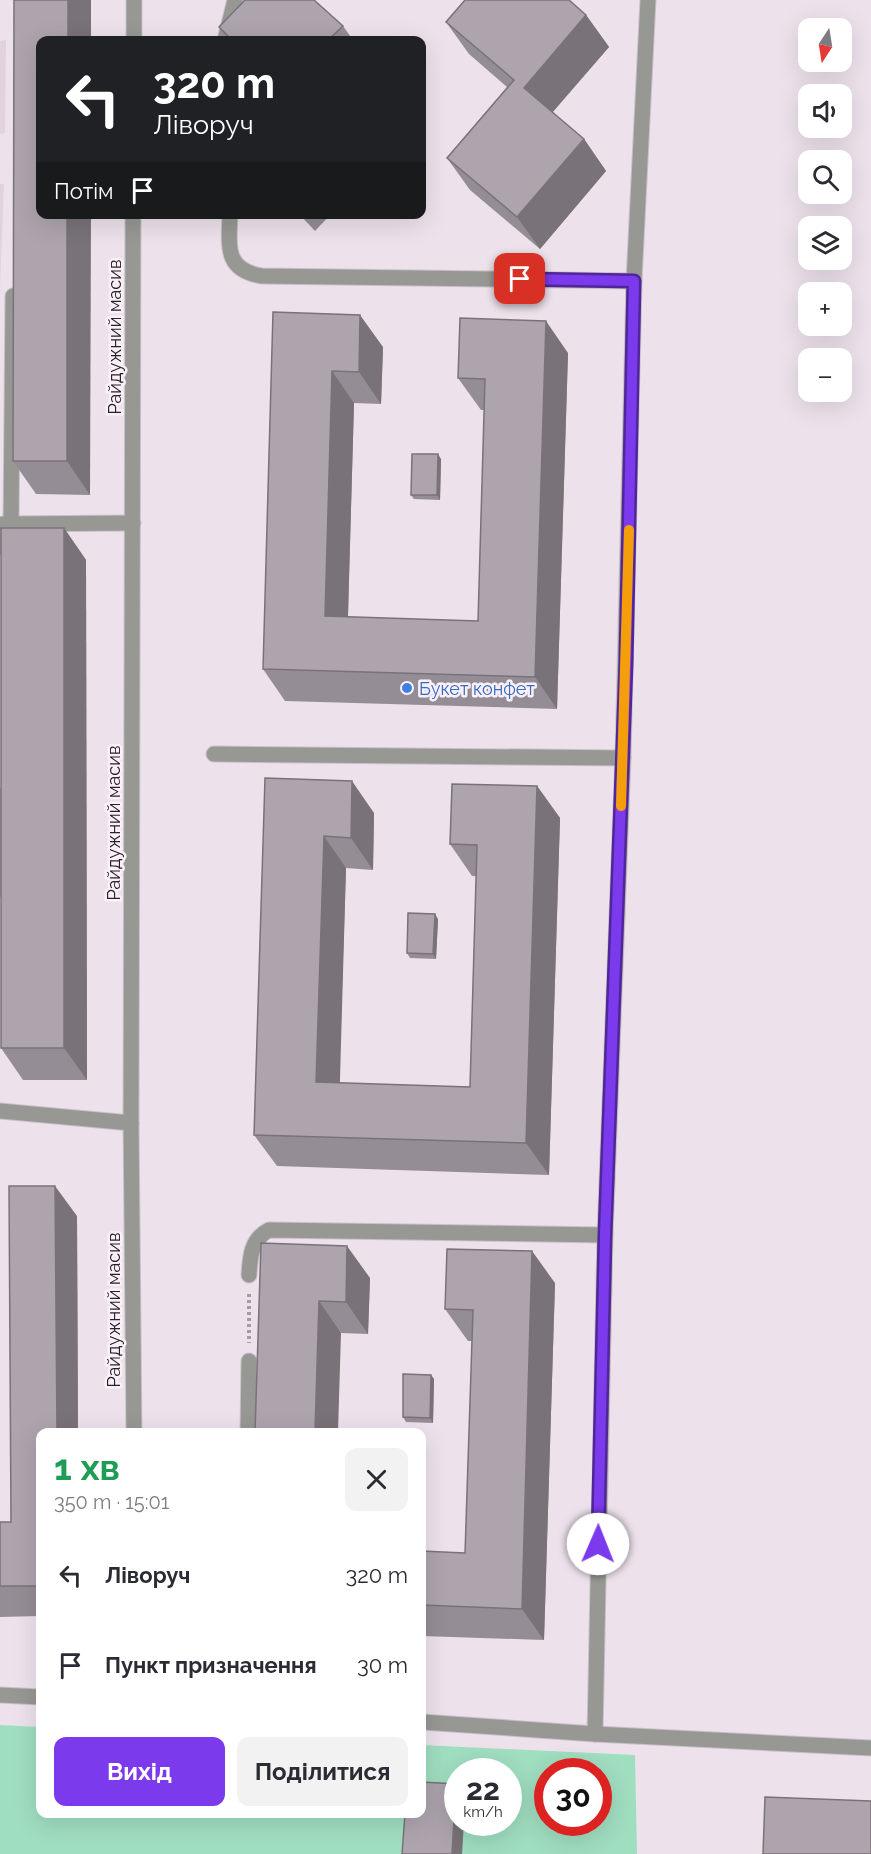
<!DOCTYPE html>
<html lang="uk">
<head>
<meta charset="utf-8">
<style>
	:root { --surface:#fff; --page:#f2f2f3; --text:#2b2b33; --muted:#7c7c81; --accent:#7c3aed }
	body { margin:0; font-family:Raleway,sans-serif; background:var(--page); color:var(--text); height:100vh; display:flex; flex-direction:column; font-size:22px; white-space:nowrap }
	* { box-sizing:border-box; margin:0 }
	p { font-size:20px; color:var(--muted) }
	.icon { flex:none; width:33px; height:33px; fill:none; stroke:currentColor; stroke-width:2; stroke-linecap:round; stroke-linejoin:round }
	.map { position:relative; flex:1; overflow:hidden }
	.drawer { position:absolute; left:36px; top:1428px; width:390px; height:390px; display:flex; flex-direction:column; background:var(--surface); border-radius:12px; box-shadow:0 6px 24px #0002 }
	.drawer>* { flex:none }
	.guide { position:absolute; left:36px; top:36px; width:390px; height:183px; border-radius:12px; box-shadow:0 6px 24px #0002; background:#202124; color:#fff; overflow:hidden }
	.needle { width:39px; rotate:192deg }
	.fabs { position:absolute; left:798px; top:18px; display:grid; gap:12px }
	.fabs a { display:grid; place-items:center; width:54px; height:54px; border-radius:12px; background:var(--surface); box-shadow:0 6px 24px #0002; font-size:30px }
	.speed { position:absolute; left:444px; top:1758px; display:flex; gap:12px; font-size:30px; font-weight:700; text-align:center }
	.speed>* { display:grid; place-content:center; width:78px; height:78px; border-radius:50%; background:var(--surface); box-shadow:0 6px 24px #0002; line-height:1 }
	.speed small { font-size:15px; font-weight:400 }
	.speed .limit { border:9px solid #d22; background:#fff; color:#111 }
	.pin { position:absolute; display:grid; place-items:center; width:51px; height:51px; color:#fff; margin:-26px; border-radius:12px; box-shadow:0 3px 9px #0006 }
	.me { position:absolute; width:66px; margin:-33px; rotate:1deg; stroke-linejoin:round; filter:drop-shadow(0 0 4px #0008) }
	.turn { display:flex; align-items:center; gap:21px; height:126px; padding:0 18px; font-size:27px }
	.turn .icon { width:78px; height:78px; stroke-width:2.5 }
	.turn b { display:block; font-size:42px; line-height:51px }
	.then { display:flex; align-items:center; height:57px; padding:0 18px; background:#0003; gap:12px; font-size:22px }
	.round { display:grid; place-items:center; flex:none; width:63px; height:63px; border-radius:12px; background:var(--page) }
	.headline { display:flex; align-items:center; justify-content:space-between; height:102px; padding:0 18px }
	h1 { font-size:36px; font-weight:700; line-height:45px; color:#1e9e55 }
	.action { display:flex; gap:12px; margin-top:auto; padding:12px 18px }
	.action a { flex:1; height:69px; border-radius:12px; background:var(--accent); color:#fff; font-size:24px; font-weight:700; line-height:69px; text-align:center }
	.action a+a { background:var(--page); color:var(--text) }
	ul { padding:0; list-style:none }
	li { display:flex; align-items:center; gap:18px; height:90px; padding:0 18px }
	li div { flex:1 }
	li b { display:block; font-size:22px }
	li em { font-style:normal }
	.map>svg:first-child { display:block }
	.built { fill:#e1d2df }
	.green { fill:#a0dec0; fill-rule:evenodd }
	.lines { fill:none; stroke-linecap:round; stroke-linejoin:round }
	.minor-casing { stroke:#c9bfc8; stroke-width:17 }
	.path { stroke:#a59da4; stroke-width:4; stroke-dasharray:3 3; stroke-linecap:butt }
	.minor { stroke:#979893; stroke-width:15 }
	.wall { fill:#958d95 }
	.shaded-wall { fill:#797379 }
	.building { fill:#ada4ad; stroke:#797379; stroke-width:1.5 }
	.route-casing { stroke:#51269a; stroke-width:15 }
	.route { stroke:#7c3aed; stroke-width:10 }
	.slow { stroke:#f59e0b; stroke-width:10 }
	.shop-dot { fill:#3f7fe0; stroke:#faf0f9; stroke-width:2 }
	.labels { text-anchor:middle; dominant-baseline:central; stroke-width:5; stroke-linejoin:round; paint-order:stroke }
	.street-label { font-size:18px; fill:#262225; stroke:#faf0f9 }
	.shop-label { font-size:18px; fill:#366cbe; stroke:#faf0f9; text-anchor:start }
</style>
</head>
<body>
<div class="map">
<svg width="871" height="1854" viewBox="0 0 871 1854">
	<rect width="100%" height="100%" fill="#ede2ec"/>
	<g class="built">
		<path d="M6,40l-1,93 -5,1v-93z"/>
		<path d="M0,184h4l-4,105z"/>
	</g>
	<path class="green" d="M0,1725l40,2v87h382v-69l213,10 2,99h-637zM458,1772h50v50h-50zM548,1772h50v50h-50z"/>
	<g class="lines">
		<defs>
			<g id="minor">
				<path d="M134,40v-40"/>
				<path d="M225,40l10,-40"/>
				<path d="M133,214l-2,909 3,309"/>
				<path d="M230,214c-1,32 -6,56 32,62l372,5"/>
				<path d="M3,524l130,-1"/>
				<path d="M4,548l7,-24 2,-228"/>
				<path d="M214,754l409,4"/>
				<path d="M0,889l1,-93"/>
				<path d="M0,1111l131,12"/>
				<path d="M249,1275c1,-18 2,-36 20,-45l336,5"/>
				<path d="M248,1432l1,-71"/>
				<path d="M0,1695l40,2"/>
				<path d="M422,1722l173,12 276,14"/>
				<path d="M595,1734l10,-499 18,-477 11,-477 14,-281"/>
			</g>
		</defs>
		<use href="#minor" class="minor-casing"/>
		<path class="path" d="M249,1294v49"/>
		<use href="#minor" class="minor"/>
	</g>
	<g class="wall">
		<path d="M14,0h77v40h-51l50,455 -54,-1 -23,-33z"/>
		<path d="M586,15l23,32 -57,65 32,27 22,32 -66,78 -70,-59 -23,-32 60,-71 -38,-33 -23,-32z"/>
		<path d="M343,26l10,14h-124l-10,-13z"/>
		<path d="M299,214h32l-16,17z"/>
		<path d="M273,312l110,35 -2,57 -27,-1 -6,214 130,4 6,-211h-3l-23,-32 110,-25 -11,356 -272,-8 -22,-32z"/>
		<path d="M441,459l-1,41 -26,-1 -3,-4z"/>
		<path d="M64,528l22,32 1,520h-64l-22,-32z"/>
		<path d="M265,778l109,35 -1,57 -27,-2 -7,215 131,4 6,-211h-4l-22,-32 87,-58 23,32 -11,357 -272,-9 -23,-31z"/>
		<path d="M438,919l-2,40 -26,-1 -3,-5z"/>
		<path d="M77,1216l1,216h-38v184l-40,1v-95h11z"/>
		<path d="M261,1243l109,35 -2,56 -27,-1z"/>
		<path d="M555,1283l-11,357 -122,-4v-85l43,2 7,-212h-4l-23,-32z"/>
		<path d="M431,1375l3,4 -1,44 -27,-1 -3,-5z"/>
	</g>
	<g class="shaded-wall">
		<rect x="68" y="0" width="23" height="40"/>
		<path d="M586,15l23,32 -63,73 -22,-32z"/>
		<path d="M584,139l22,32 -66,78 -23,-32z"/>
		<path d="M67,214h24l-1,281 -23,-34z"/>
		<path d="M360,315l23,32 -2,57 -22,-32z"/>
		<path d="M546,321l22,32 -11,356 -22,-32z"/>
		<path d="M332,371l22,32 -7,245 -22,-32z"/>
		<path d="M438,454l3,5 -1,41 -3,-5z"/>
		<path d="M64,528l22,32 1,520 -23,-32z"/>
		<path d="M352,781l22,32 -1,57 -22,-32z"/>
		<path d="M537,786l23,32 -11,357 -23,-32z"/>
		<path d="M324,836l22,32 -7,246 -23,-32z"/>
		<path d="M435,914l3,5 -2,40 -3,-5z"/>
		<path d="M55,1186l22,30 1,216h-21z"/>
		<path d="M347,1246l23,32 -2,56 -22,-32z"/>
		<path d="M532,1251l23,32 -11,357 -22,-31z"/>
		<path d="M319,1301l22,32 -3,99h-23z"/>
		<path d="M431,1375l3,4 -1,44 -3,-5z"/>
		<path d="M456,1784l2,2v36h6l-2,32h-10z"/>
	</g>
	<g class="building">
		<path d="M14,0h54v40h-28v174h27v247h-54z"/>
		<path d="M245,0h69l29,26 -15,14h-96l-13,-13z"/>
		<path d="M465,0h104l17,15 -62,73 60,51 -67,78 -70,-59 67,-78 -68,-58z"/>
		<path d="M273,312l87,3 -1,57 -27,-1 -7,245 153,5 7,-242 -27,-1 2,-60 86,3 -11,356 -272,-8z"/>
		<path d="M412,454h26l-1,41h-26z"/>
		<rect x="1" y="528" width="63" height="520"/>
		<path d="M265,778l87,3 -1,57 -27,-2 -8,246 154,5 7,-242 -27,-1 2,-60 85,2 -11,357 -272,-8z"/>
		<path d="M408,913l27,1 -2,40 -26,-1z"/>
		<path d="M9,1186h46l2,246h-17v154h-40v-64h11z"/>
		<path d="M261,1243l86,3 -1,56 -27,-1 -4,131h-60z"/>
		<path d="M447,1249l85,2 -10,358 -100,-4v-54l43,2 8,-243 -28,-1z"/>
		<path d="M403,1374l28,1 -1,43 -27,-1z"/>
		<path d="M422,1782l34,2 -4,70h-50l3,-40h17z"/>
		<path d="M765,1797l106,4v53h-108z"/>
	</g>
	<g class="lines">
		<defs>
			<path id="route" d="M520,279l114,2 -8,382 -21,572 -7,309"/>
		</defs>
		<use href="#route" class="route-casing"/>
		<use href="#route" class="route"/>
		<path class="slow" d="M621,806l8,-276"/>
	</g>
	<circle class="shop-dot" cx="407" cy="688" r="6"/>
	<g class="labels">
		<g class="street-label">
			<text transform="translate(114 337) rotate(-90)">Райдужний масив</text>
			<text transform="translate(113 823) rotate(-90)">Райдужний масив</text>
			<text transform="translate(113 1310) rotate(-90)">Райдужний масив</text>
		</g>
		<g class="shop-label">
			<text x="419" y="688">Букет конфет</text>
		</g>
	</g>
</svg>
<div class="fabs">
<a><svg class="needle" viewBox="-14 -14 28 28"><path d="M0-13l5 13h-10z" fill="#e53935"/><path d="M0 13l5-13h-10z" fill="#7c7c81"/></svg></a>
<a><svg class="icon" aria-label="sound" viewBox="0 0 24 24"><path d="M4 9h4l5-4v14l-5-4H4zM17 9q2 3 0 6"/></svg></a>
<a><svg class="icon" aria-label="search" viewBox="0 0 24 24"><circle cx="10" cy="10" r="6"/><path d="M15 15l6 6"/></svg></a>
<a><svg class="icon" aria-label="layers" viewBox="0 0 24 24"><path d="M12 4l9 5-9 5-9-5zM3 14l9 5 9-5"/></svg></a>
<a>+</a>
<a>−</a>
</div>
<div class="speed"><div>22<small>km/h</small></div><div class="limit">30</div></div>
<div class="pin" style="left:520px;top:279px;background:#d93025"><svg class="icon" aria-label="arrive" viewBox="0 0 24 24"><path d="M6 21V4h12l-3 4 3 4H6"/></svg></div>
<svg class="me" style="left:598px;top:1544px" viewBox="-20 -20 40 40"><circle r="19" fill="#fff"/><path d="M0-13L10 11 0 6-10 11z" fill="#7c3aed"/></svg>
<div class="guide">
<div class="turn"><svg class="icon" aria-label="left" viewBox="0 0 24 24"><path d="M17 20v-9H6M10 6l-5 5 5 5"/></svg><div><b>320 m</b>Ліворуч</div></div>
<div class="then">Потім<svg class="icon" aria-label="arrive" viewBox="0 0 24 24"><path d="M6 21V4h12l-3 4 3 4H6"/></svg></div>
</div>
<section class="drawer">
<div class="headline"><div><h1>1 хв</h1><p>350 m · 15:01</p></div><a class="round"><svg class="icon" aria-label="close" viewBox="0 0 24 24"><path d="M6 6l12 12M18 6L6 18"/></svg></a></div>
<ul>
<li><svg class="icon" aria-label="left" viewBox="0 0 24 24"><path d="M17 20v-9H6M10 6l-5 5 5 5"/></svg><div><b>Ліворуч</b></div><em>320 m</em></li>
<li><svg class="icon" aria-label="arrive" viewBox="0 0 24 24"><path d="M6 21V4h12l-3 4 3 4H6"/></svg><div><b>Пункт призначення</b></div><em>30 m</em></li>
</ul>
<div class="action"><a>Вихід</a><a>Поділитися</a></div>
</section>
</div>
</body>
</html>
